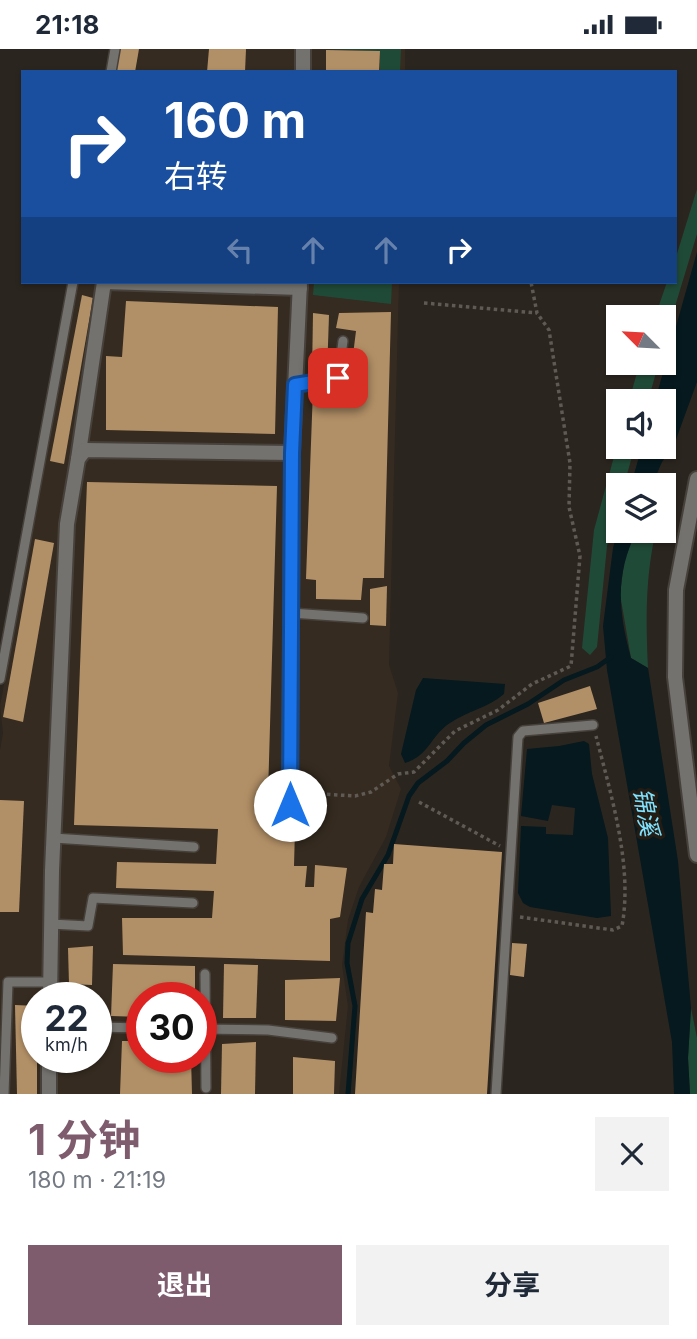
<!DOCTYPE html>
<html lang="zh">
<head>
<meta charset="utf-8">
<style>
	:root { --surface:#fff; --page:#f2f2f3; --text:#1f2937; --muted:#747a83; --accent:#7e5c6d }
	body { margin:0; font-family:Inter,"Noto Sans SC",sans-serif; background:var(--page); color:var(--text); height:100vh; display:flex; flex-direction:column; font-size:26px; white-space:nowrap }
	* { box-sizing:border-box; margin:0 }
	p { font-size:23px; color:var(--muted) }
	.icon { flex:none; width:38px; height:38px; fill:none; stroke:currentColor; stroke-width:2; stroke-linecap:round; stroke-linejoin:round }
	.map { position:relative; height:1045px; overflow:hidden }
	.side { display:flex; flex-direction:column; background:var(--surface); flex:1 }
	.side>* { flex:none }
	.top-card { position:absolute; left:21px; top:21px; width:656px; height:214px; border-radius:0px; box-shadow:0 2px 5px #0004; background:#1a4fa0; color:#fff; overflow:hidden }
	.needle { width:46px; rotate:294deg }
	.controls { position:absolute; left:606px; top:256px; display:grid; gap:14px }
	.controls a { display:grid; place-items:center; width:70px; height:70px; border-radius:0px; background:var(--surface); box-shadow:0 2px 5px #0004; font-size:35px }
	.speed { position:absolute; left:21px; top:933px; display:flex; gap:14px; font-size:35px; font-weight:700; text-align:center }
	.speed>* { display:grid; place-content:center; width:91px; height:91px; border-radius:50%; background:var(--surface); box-shadow:0 2px 5px #0004; line-height:1 }
	.speed small { font-size:18px; font-weight:400 }
	.speed .limit { border:10px solid #d22; background:#fff; color:#111 }
	.pin { position:absolute; display:grid; place-items:center; width:60px; height:60px; color:#fff; margin:-30px; border-radius:14px; box-shadow:0 4px 10px #0006 }
	.me { position:absolute; width:77px; margin:-38px; rotate:0deg; stroke-linejoin:round; filter:drop-shadow(0 0 5px #0008) }
	.turn { display:flex; align-items:center; gap:24px; height:147px; padding:0 28px; font-size:32px }
	.turn .icon { width:91px; height:91px; stroke-width:2.5 }
	.turn b { display:block; font-size:49px; line-height:60px }
	.lanes { display:flex; align-items:center; height:66px; padding:0 28px; background:#0003; justify-content:center; gap:35px; direction:ltr }
	.lanes .off { opacity:.35 }
	.round { display:grid; place-items:center; flex:none; width:74px; height:74px; border-radius:0px; background:var(--page) }
	.head { display:flex; align-items:center; justify-content:space-between; height:119px; padding:0 28px }
	h1 { font-size:42px; font-weight:700; line-height:52px; color:var(--accent) }
	.button { display:flex; gap:14px; margin-top:auto; padding:14px 28px }
	.button a { flex:1; height:80px; border-radius:0px; background:var(--accent); color:#fff; font-size:28px; font-weight:700; line-height:80px; text-align:center }
	.button a+a { background:var(--page); color:var(--text) }
	.status { display:flex; justify-content:space-between; align-items:center; height:49px; padding:0 35px; background:var(--surface); direction:ltr }
	.status svg { height:19px; fill:currentColor }
	.map>svg:first-child { display:block }
	.built { fill:#352b20; fill-rule:evenodd }
	.green { fill:#204a38 }
	.water { fill:#05191e }
	.lines { fill:none; stroke-linecap:round; stroke-linejoin:round }
	.stream { stroke:#05191e; stroke-width:5 }
	.building { fill:#b29067 }
	.service-casing { stroke:#47413b; stroke-width:12 }
	.minor-casing { stroke:#47413b; stroke-width:18 }
	.tertiary-casing { stroke:#47413b; stroke-width:18 }
	.path { stroke:#5f5a54; stroke-width:3.5; stroke-dasharray:3.5 3.5; stroke-linecap:butt }
	.service { stroke:#73726e; stroke-width:9 }
	.minor { stroke:#73726e; stroke-width:14 }
	.tertiary { stroke:#73726e; stroke-width:14 }
	.route-casing { stroke:#114b97; stroke-width:18 }
	.route { stroke:#1a73e8; stroke-width:12 }
	.labels { text-anchor:middle; dominant-baseline:central; stroke-width:7; stroke-linejoin:round; paint-order:stroke }
	.water-label { font-size:24px; font-style:italic; fill:#7fe2fe; stroke:#221c15 }
</style>
</head>
<body>
<div class="status"><b>21:18</b><svg viewBox="0 0 49 12"><path d="M0 12V9h3v3zM5 12V6h3v6zM10 12V3h3v9zM15 12V0h3v12zM26 1h20v11H26zM47 4h2v5h-2z"/></svg></div>
<div class="map">
<svg width="697" height="1045" viewBox="0 0 697 1045">
	<rect width="100%" height="100%" fill="#2b251f"/>
	<g class="built">
		<path d="M121,0h284v23h-288z"/>
		<path d="M78,233h321l-10,383 9,28 -9,73 12,23 -15,48 -27,50 -11,33 -6,45 6,41 -9,88h-339v-344l3,-17 -3,-27zM37,948h59v60h-59zM142,948h59v60h-59z"/>
	</g>
	<g class="green">
		<path d="M322,0h79l-1,23h-20v-21z"/>
		<path d="M697,140v45l-34,112v-29h-8l12,-35h9v-25z"/>
		<path d="M314,233h78l-1,22 -78,-9z"/>
		<path d="M640,313h19l-11,39h-19z"/>
		<path d="M618,393v4h17l-11,39h-6v23l-11,38 -10,101 -7,8 -8,-7 12,-118z"/>
		<path d="M637,481h19c-11,49 -10,89 -8,138l-17,-10 -11,-64 5,-38z"/>
		<path d="M691,959l6,30v56h-7l-2,-36z"/>
	</g>
	<g class="water">
		<path d="M697,203v130l-23,63 -12,17 -10,23h-21l11,-39h21v-45h-8z"/>
		<path d="M618,481h19c-22,45 -19,80 -6,128l17,10 30,193 13,147 -3,50 2,36h-16l-2,-52 -65,-372 -4,-44 10,-78z"/>
		<path d="M423,629l82,6 -1,10c-16,14 -37,17 -54,29 -19,12 -21,33 -45,40l-4,-9 15,-64z"/>
		<path d="M584,692l5,3 3,30 16,64 3,78 -14,2 -67,-11 -7,-4 -5,-10 3,-67 25,1v7l27,1 2,-27 -23,-3 -4,16 -27,-5 6,-67 32,-3z"/>
	</g>
	<g class="lines">
		<path class="stream" d="M348,1045l7,-88 -8,-43 1,-20 14,-44 26,-44 21,-59 9,-13 29,-22 17,-18 22,-18 42,-21 36,-24 33,-13 14,-10"/>
	</g>
	<g class="building">
		<path d="M118,0h21l-4,23 -21,-1z"/>
		<path d="M209,0h37l-1,23h-38z"/>
		<path d="M326,1l54,1 -1,21h-53z"/>
		<path d="M82,246l11,3 -29,166 -14,-3z"/>
		<path d="M126,252l152,6 -3,127 -169,-4v-74l16,1z"/>
		<path d="M391,263l-7,266h-21l-2,22 -45,-1v-19l-10,-1 7,-190 36,-2 7,-56 -20,-3 3,-15z"/>
		<path d="M313,264l16,2 -2,59 -15,1z"/>
		<path d="M87,433l190,4 -10,343h28l-1,37h13l-2,21h9l1,-22 32,3 -7,49 -10,2v42l-207,-6 -1,-37h90l2,-27 -98,-3 1,-26 99,2 2,-35 -144,-4z"/>
		<path d="M35,490l19,4 -31,179 -20,-5z"/>
		<path d="M387,537l-1,40 -16,-1v-36z"/>
		<path d="M590,637l7,23 -53,14 -6,-20z"/>
		<path d="M0,751l24,1 -5,111h-19z"/>
		<path d="M394,795l108,8 -15,242h-132l11,-182 7,1 2,-24 7,1 2,-26h9z"/>
		<path d="M512,894l15,1 -3,33 -14,-2z"/>
		<path d="M93,897l-1,39 -23,-1 -1,-36z"/>
		<path d="M113,915l82,2v31h-53v20l-31,-1z"/>
		<path d="M224,915l34,1 -2,53h-33z"/>
		<path d="M340,929l-4,43 -51,-1v-40z"/>
		<path d="M15,956l22,1v88h-20z"/>
		<path d="M122,992h20v16h49l1,37h-72z"/>
		<path d="M256,993l-1,52h-34l1,-50z"/>
		<path d="M293,1008l42,4 -1,33h-41z"/>
	</g>
	<g class="lines">
		<defs>
			<g id="service">
				<path d="M111,23l4,-23"/>
				<path d="M295,336l43,-7 5,-37"/>
				<path d="M291,564l72,5"/>
				<path d="M0,630l73,-397"/>
				<path d="M53,789l141,9"/>
				<path d="M51,875l37,2 5,-28 100,5"/>
				<path d="M205,925l1,114"/>
				<path d="M96,978l46,1"/>
				<path d="M201,980l67,1 64,8"/>
				<path d="M4,1045l4,-112h42"/>
				<path d="M496,1045l22,-357 5,-6 70,-6"/>
			</g>
			<g id="minor">
				<path d="M303,23v-23"/>
				<path d="M78,410l26,-177 196,6"/>
				<path d="M290,756l2,-352 8,-171"/>
				<path d="M50,948l2,-126 15,-347 11,-65 7,-9 207,3"/>
				<path d="M49,1045v-37"/>
			</g>
			<path id="tertiary" d="M697,430l-21,111 -1,87 22,178"/>
		</defs>
		<use href="#service" class="service-casing"/>
		<use href="#minor" class="minor-casing"/>
		<use href="#tertiary" class="tertiary-casing"/>
		<g class="path">
			<path d="M424,254l113,10"/>
			<path d="M306,744l49,3 16,-4 27,-18 16,-2 41,-41 43,-21 34,-26 39,-18 9,-110 -11,-49 1,-44 -21,-133 -12,-17 -6,-31"/>
			<path d="M419,753l81,44"/>
			<path d="M520,868l93,13 9,-4c11,-60 -11,-131 -26,-190"/>
		</g>
		<use href="#service" class="service"/>
		<use href="#minor" class="minor"/>
		<use href="#tertiary" class="tertiary"/>
	</g>
	<g class="lines">
		<defs>
			<path id="route" d="M290,756l2,-352 3,-68 43,-7"/>
		</defs>
		<use href="#route" class="route-casing"/>
		<use href="#route" class="route"/>
	</g>
	<g class="labels">
		<g class="water-label">
			<text transform="translate(646 763) rotate(80)">锦溪</text>
		</g>
	</g>
</svg>
<div class="controls">
<a><svg class="needle" viewBox="-14 -14 28 28"><path d="M0-13l5 13h-10z" fill="#e53935"/><path d="M0 13l5-13h-10z" fill="#747a83"/></svg></a>
<a><svg class="icon" aria-label="sound" viewBox="0 0 24 24"><path d="M4 9h4l5-4v14l-5-4H4zM17 9q2 3 0 6"/></svg></a>
<a><svg class="icon" aria-label="layers" viewBox="0 0 24 24"><path d="M12 4l9 5-9 5-9-5zM3 14l9 5 9-5"/></svg></a>
</div>
<div class="speed"><div>22<small>km/h</small></div><div class="limit">30</div></div>
<div class="pin" style="left:338px;top:329px;background:#d93025"><svg class="icon" aria-label="arrive" viewBox="0 0 24 24"><path d="M6 21V4h12l-3 4 3 4H6"/></svg></div>
<svg class="me" style="left:290px;top:756px" viewBox="-20 -20 40 40"><circle r="19" fill="#fff"/><path d="M0-13L10 11 0 6-10 11z" fill="#1a73e8"/></svg>
<div class="top-card">
<div class="turn"><svg class="icon" aria-label="right" viewBox="0 0 24 24"><path d="M7 20v-9h11M14 6l5 5-5 5"/></svg><div><b>160 m</b>右转</div></div>
<div class="lanes"><svg class="icon off" aria-label="left" viewBox="0 0 24 24"><path d="M17 20v-9H6M10 6l-5 5 5 5"/></svg><svg class="icon off" aria-label="ahead" viewBox="0 0 24 24"><path d="M12 20V5M6 11l6-6 6 6"/></svg><svg class="icon off" aria-label="ahead" viewBox="0 0 24 24"><path d="M12 20V5M6 11l6-6 6 6"/></svg><svg class="icon" aria-label="right" viewBox="0 0 24 24"><path d="M7 20v-9h11M14 6l5 5-5 5"/></svg></div>
</div>
</div>
<section class="side">
<div class="head"><div><h1>1 分钟</h1><p>180 m · 21:19</p></div><a class="round"><svg class="icon" aria-label="close" viewBox="0 0 24 24"><path d="M6 6l12 12M18 6L6 18"/></svg></a></div>
<div class="button"><a>退出</a><a>分享</a></div>
</section>
</body>
</html>
